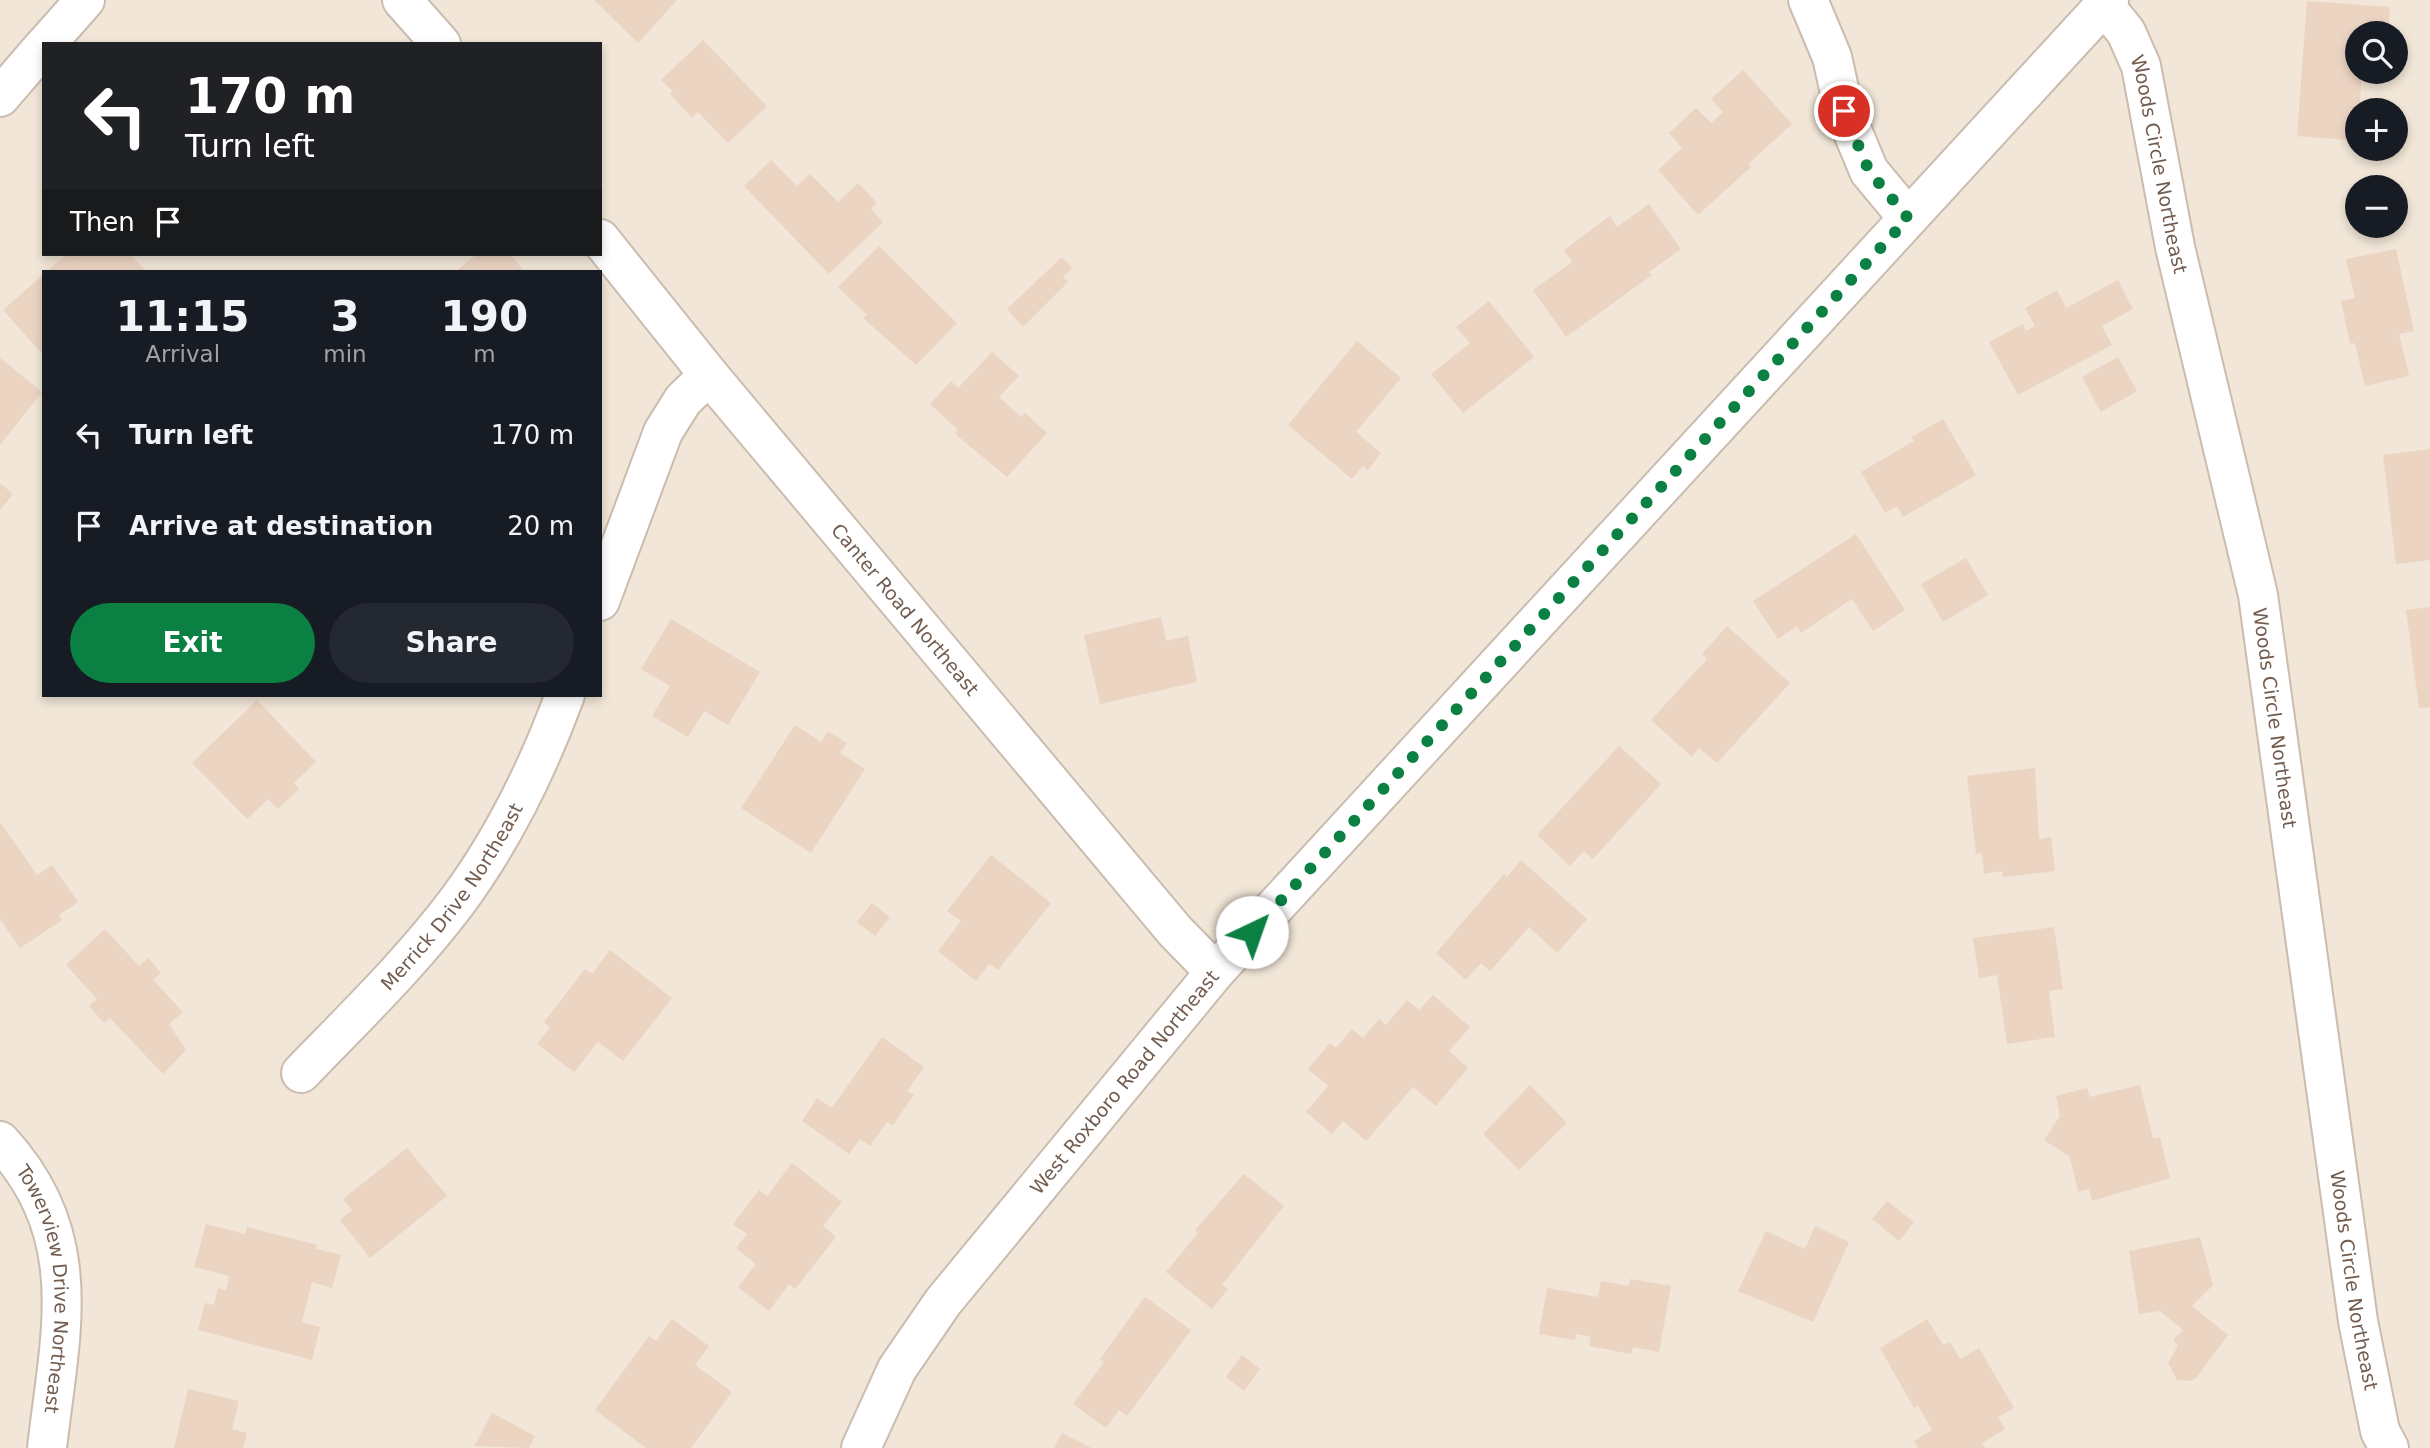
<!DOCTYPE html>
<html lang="en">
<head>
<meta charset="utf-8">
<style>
	:root { --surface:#171b24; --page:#242831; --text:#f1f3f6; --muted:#9ea1a6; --accent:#0b8043 }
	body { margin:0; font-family:"DejaVu Sans",sans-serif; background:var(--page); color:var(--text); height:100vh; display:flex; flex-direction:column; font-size:26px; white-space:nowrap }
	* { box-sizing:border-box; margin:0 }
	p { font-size:23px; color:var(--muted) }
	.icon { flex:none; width:38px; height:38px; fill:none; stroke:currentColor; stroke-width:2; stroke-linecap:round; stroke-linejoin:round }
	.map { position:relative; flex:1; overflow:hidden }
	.panel { position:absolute; left:42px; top:270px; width:560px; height:427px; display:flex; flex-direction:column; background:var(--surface); border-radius:0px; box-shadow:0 4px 10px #0003 }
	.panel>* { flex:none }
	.guide { position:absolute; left:42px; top:42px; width:560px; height:214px; border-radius:0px; box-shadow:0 4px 10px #0003; background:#202124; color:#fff; overflow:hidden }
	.tools { position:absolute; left:2345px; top:21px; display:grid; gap:14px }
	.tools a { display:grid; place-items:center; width:63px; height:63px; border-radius:50%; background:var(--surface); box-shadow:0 4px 10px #0003; font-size:35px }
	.pin { position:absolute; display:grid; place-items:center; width:60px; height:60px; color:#fff; margin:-30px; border:4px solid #fff; border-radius:50%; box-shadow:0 2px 7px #0007 }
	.me { position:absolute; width:77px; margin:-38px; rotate:42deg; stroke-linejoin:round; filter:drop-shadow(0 0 5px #0008) }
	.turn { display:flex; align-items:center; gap:24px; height:147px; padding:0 28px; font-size:32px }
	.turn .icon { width:91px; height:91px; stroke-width:2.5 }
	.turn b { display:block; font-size:49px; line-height:60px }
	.then { display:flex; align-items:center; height:66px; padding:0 28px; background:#0003; gap:14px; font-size:26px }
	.eta { display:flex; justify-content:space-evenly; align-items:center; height:119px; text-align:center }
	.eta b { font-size:42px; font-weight:700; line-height:49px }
	.button { display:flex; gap:14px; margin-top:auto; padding:14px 28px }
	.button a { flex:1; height:80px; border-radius:42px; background:var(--accent); color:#fff; font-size:28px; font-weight:700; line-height:80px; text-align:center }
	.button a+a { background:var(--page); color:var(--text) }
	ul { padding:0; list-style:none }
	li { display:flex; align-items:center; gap:21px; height:91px; padding:0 28px }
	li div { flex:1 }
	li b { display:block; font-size:26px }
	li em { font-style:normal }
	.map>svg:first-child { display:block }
	.residential { fill:#f1e6d7; fill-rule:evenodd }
	.building { fill:#ecd4c3 }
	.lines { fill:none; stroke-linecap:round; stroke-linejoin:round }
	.minor-casing { stroke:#cbbcaf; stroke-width:42 }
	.minor { stroke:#fff; stroke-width:38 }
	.route { stroke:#0b8043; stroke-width:12; stroke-dasharray:0 21.6 }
	.labels { text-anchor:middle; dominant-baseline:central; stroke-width:5; stroke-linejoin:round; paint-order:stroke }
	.street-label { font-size:19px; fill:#715c4f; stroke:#fdf7ee }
</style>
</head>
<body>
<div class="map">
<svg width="2430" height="1448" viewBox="0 0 2430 1448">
	<rect width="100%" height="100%" fill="#faf3e8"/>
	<path class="residential" d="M0,0h2430v1448h-2430zM2357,33h39v39h-39zM44,44h556v210h-556zM2357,110h39v39h-39zM2357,187h39v39h-39zM44,271h556v424h-556z"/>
	<g class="building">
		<path d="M594,0h83l-39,43z"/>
		<path d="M2307,1l83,6 -2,26h-31v39h5l-5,69 -60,-5z"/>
		<path d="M703,40l64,66 -39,37 -30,-31 -6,6 -22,-24 3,-3 -12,-11z"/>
		<path d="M1743,70l49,54 -44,40 3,3 -53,48 -40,-45 24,-22 -13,-15 27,-25 15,15 12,-11 -12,-13z"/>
		<path d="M771,160l26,26 13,-12 28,28 20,-19 19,20 -6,6 12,13 -54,52 -85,-88z"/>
		<path d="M1649,204l32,45 -32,23 3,3 -86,62 -33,-47 39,-28 -8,-12 46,-34 7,11z"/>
		<path d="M879,246l78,77 -41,42 -53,-47 4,-3 -29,-28z"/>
		<path d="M2396,249l18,82 -15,3 10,42 -44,10 -10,-43 -5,1 -9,-43 14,-3 -9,-39z"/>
		<path d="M67,254h8l3,3 4,-3h48l16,17h-99z"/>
		<path d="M477,254h33l14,17h-68z"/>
		<path d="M1062,257l10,11 -9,9 5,5 -45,45 -16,-18z"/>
		<path d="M44,274v82l-41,-46z"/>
		<path d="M2118,280l15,29 -31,17 10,19 -94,50 -29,-53 34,-18 3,7 9,-5 -10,-18 32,-18 9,18z"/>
		<path d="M1489,301l45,56 -71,56 -32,-39 39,-31 -14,-16z"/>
		<path d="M1357,341l44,37 -45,54 25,21 -13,17 -5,-4 -11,13 -64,-54z"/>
		<path d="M992,352l27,24 -20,21 22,20 4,-4 22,20 -40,44 -52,-43 3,-4 -28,-26 21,-23 7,7z"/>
		<path d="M2118,357l19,34 -36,21 -19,-35z"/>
		<path d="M0,358l42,34 -42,53z"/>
		<path d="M1943,419l33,56 -73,42 -6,-11 -12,7 -24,-41 53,-31 -3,-4z"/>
		<path d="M2430,449v111l-34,4 -13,-109z"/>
		<path d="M0,483l13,11 -13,16z"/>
		<path d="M1856,534l49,76 -32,21 -21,-32 -51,34 -4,-7 -19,13 -25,-38z"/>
		<path d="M1966,558l22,37 -45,27 -22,-38z"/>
		<path d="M2430,607v100l-11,1 -13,-98z"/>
		<path d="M1161,617l5,24 22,-5 9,46 -97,22 -16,-69z"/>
		<path d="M671,619l89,53 -32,53 -24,-14 -16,26 -36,-21 18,-30 -29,-17z"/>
		<path d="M1727,626l63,57 -73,80 -18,-15 -7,9 -41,-37 56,-61 -5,-5z"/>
		<path d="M257,700l59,62 -22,21 5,6 -21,20 -10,-10 -21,20 -55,-56z"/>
		<path d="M795,725l26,17 7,-11 19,12 -7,10 25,16 -54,84 -70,-45z"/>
		<path d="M1619,746l42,38 -68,75 -9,-8 -14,15 -33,-31z"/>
		<path d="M2035,768l4,71 12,-2 4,34 -52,6 -1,-6 -18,3 -2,-21 -6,1 -9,-78z"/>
		<path d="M0,822l37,53 15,-10 26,37 -19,13 3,5 -42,28 -20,-29z"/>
		<path d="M991,855l60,48 -53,67 -9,-6 -13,17 -38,-30 23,-30 -14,-10z"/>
		<path d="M1521,860l66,59 -30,34 -28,-26 -39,44 -9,-8 -15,17 -30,-27 68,-79 3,3z"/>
		<path d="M872,903l18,14 -15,19 -18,-14z"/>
		<path d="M2054,927l9,62 -14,2 6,46 -48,7 -10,-69 -18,3 -6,-40z"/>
		<path d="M105,929l34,37 9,-8 13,15 -8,7 30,32 -14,12 17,26 -23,24 -53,-56 -6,5 -15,-17 8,-7 -31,-34z"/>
		<path d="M610,950l62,48 -49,63 -25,-19 -24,30 -37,-28 13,-17 -6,-5 41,-53 7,5z"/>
		<path d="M1433,995l37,32 -21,24 19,17 -32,38 -23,-19 -47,54 -23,-20 -11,13 -26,-22 22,-26 -20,-17 22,-26 6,5 16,-19 11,9 16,-19 7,6 21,-25 12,10z"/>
		<path d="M882,1037l42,30 -17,24 7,4 -21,30 -6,-3 -17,24 -10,-7 -11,15 -47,-33 15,-23 15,10z"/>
		<path d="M1530,1085l37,38 -48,47 -36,-36z"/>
		<path d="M2140,1085l13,54 7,-2 10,41 -78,23 -3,-12 -11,3 -8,-35 -26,-17 16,-24 -4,-20 31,-8 3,9z"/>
		<path d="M407,1148l40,48 -77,62 -30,-38 12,-10 -9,-11z"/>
		<path d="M792,1163l50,39 -19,24 13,11 -41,52 -6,-5 -20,27 -31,-24 18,-23 -20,-16 11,-14 -14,-10 26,-34 8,6z"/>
		<path d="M1244,1174l40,32 -62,79 6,4 -16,20 -46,-37 32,-39 -3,-3z"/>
		<path d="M1887,1201l27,21 -15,19 -27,-22z"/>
		<path d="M206,1224l39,10 2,-7 70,18 -1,4 25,6 -9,33 -20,-6 -10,40 18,5 -8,33 -114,-30 7,-27 9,2 4,-17 8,2 3,-14 -35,-9z"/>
		<path d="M1815,1226l34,16 -36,80 -75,-31 28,-60 39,18z"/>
		<path d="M2200,1237l13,48 -21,21 36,29 -32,43 -5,3 -14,-1 -9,-17 10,-17 -5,-6 10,-10 -23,-19 -21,3 -10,-63z"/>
		<path d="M1630,1279l41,7 -12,66 -26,-5 -2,7 -42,-8 2,-9 -15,-3 -1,6 -36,-6 8,-46 51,9 3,-16 28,5z"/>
		<path d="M1145,1297l46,33 -64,86 -8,-6 -13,18 -33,-24 31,-42 -4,-3z"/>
		<path d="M672,1319l37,27 -14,19 37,27 -41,56h-45l-51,-38 54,-74 7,5z"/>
		<path d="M1927,1319l16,26 7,-3 10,17 19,-11 35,60 -16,9 7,12 -23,14 3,5h-67l-4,-7 18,-11 -14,-25 -4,3 -34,-60z"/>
		<path d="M1242,1355l18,14 -16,22 -18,-14z"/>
		<path d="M188,1389l51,12 -7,28 15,4 -4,15h-69z"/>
		<path d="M492,1413l43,23 -6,12 -55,-2z"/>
		<path d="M1062,1433l29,15h-37z"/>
	</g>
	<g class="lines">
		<defs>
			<g id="minor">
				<path d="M402,0l39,44"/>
				<path d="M1808,0l24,57 12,54 25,60 39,47"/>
				<path id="s1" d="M2104,5l22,27 15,34 34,181 83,348 100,726 22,110 9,17"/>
				<path d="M46,44l39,-44"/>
				<path d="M0,97l44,-51"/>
				<path id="s2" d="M600,239l109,136 466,556 40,41"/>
				<path d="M600,601l63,-169 20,-32 26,-25"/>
				<path id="s3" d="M301,1073c53,-55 109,-109 155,-170 47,-63 82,-135 109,-208"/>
				<path id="s4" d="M0,1141c88,95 60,192 47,307"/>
				<path id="s5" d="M861,1448l36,-79 46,-67 272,-330 894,-972"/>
			</g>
		</defs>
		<use href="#minor" class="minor-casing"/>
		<use href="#minor" class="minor"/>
	</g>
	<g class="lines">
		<path class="route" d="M1252,932l656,-714 -39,-47 -25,-60"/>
	</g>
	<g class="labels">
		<g class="street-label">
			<text stroke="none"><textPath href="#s1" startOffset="172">Woods Circle Northeast</textPath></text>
			<text stroke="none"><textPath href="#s2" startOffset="480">Canter Road Northeast</textPath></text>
			<text stroke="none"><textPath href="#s1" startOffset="738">Woods Circle Northeast</textPath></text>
			<text stroke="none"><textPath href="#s3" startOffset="233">Merrick Drive Northeast</textPath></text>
			<text stroke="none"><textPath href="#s5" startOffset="453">West Roxboro Road Northeast</textPath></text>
			<text stroke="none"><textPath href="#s1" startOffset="1306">Woods Circle Northeast</textPath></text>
			<text stroke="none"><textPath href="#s4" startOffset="161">Towerview Drive Northeast</textPath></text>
		</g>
	</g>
</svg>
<div class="tools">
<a><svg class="icon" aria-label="search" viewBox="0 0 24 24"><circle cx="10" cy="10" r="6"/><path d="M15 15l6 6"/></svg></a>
<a>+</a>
<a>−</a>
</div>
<div class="pin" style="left:1844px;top:111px;background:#d93025"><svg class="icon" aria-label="arrive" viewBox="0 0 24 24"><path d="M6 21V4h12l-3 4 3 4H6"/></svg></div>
<svg class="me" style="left:1252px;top:932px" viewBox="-20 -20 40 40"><circle r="19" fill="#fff"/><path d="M0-13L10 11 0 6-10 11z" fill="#0b8043"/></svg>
<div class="guide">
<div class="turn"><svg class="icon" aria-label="left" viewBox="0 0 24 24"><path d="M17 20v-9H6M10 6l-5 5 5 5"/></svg><div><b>170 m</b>Turn left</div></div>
<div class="then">Then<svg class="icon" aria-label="arrive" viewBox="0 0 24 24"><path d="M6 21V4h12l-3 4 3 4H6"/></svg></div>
</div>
<section class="panel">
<div class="eta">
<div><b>11:15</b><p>Arrival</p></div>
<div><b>3</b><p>min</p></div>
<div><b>190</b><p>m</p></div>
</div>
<ul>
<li><svg class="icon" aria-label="left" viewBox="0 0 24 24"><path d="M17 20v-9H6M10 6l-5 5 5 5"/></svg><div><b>Turn left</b></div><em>170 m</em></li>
<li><svg class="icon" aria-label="arrive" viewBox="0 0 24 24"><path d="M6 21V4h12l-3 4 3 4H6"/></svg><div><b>Arrive at destination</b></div><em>20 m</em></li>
</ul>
<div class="button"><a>Exit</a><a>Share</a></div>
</section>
</div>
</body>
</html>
